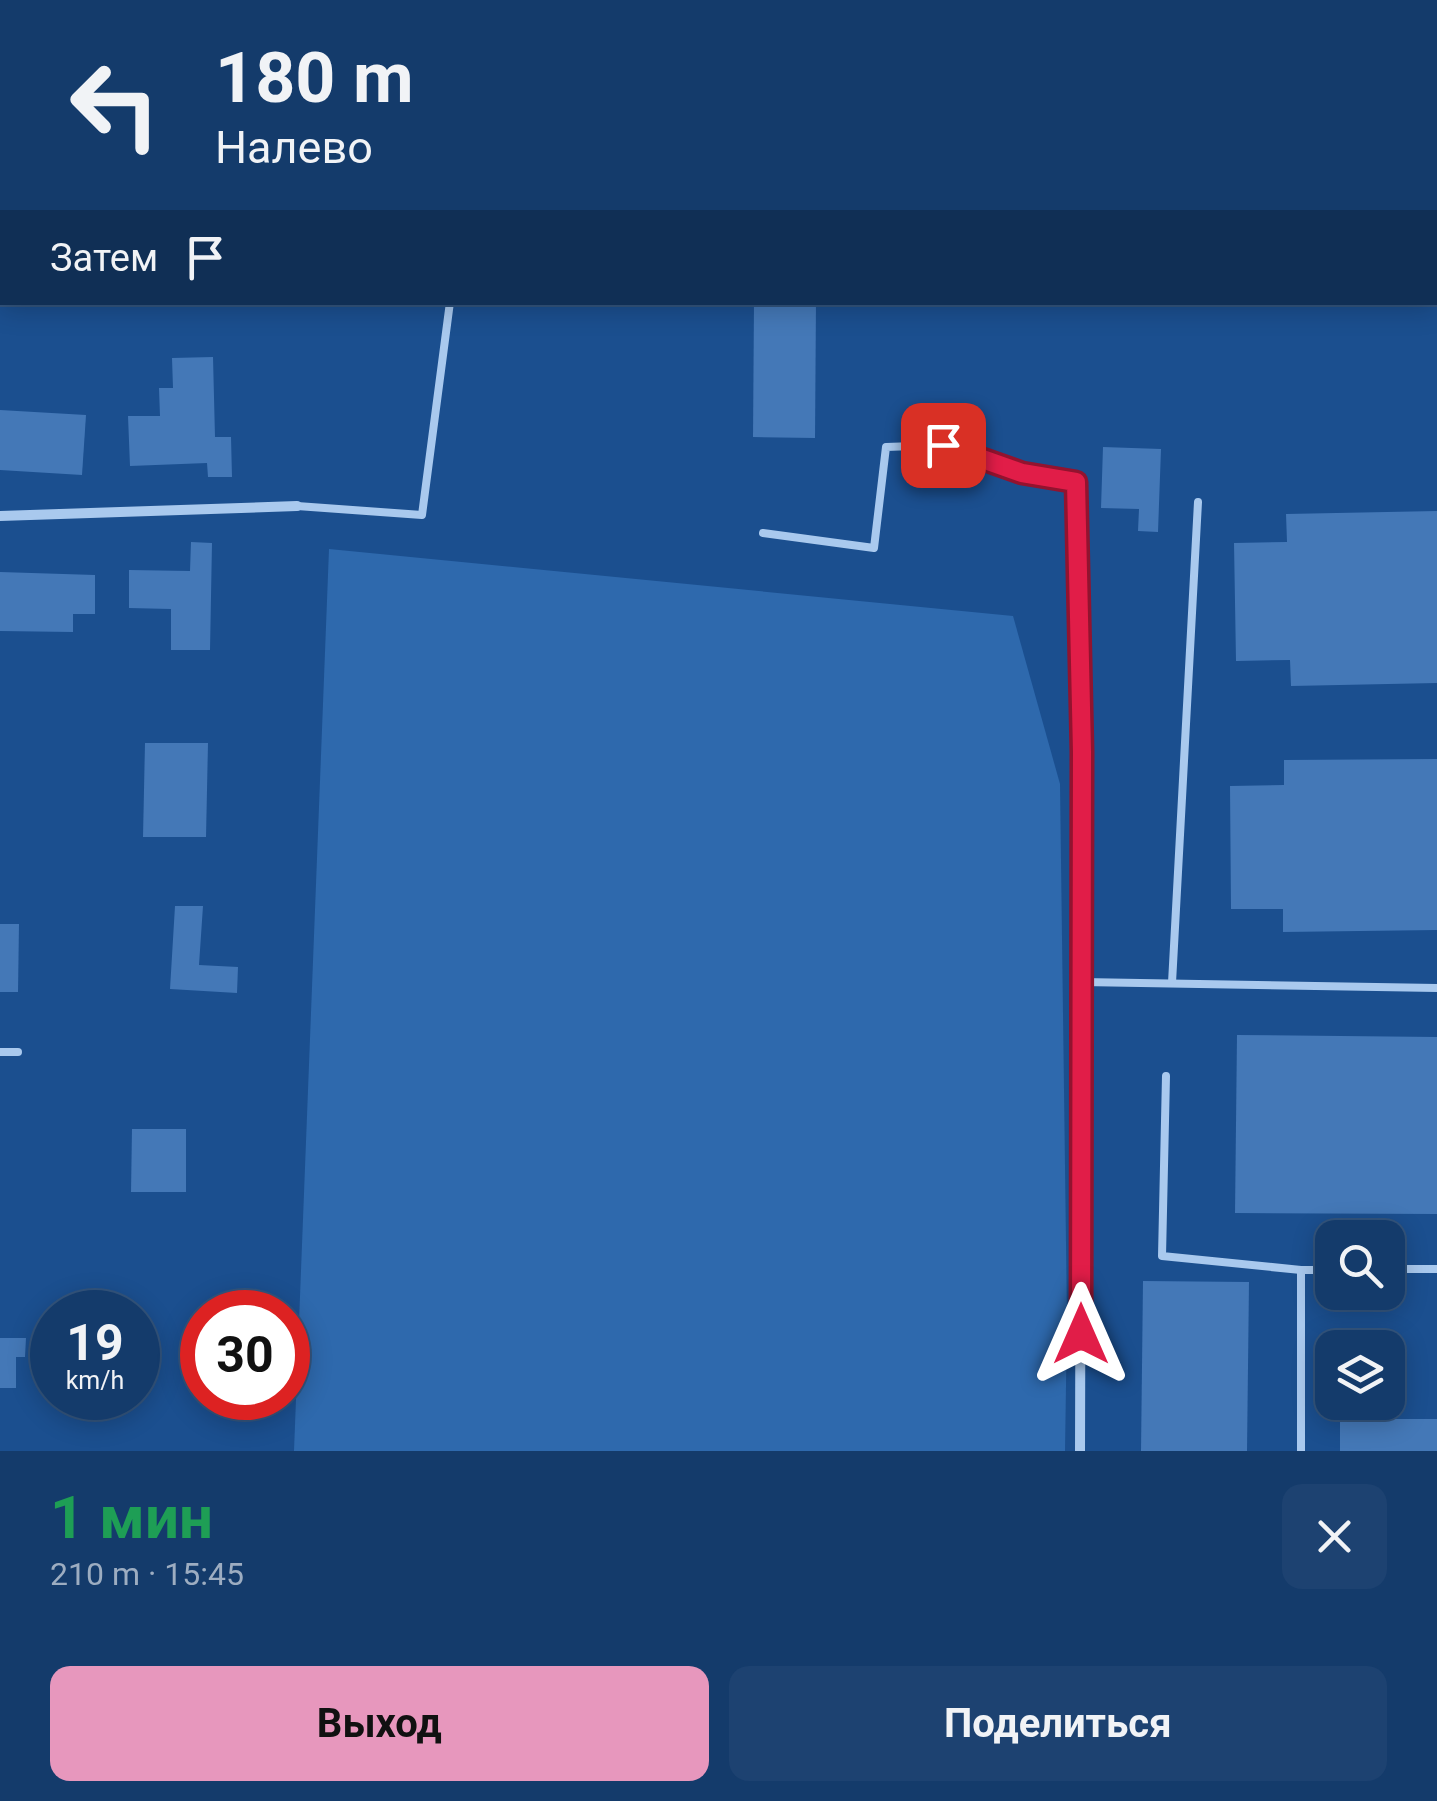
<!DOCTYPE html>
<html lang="ru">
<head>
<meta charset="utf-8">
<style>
	:root { --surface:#143b6b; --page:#1d4271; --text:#f1f3f6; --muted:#9dadc1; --line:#33557e; --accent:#e797bd }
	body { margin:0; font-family:Roboto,sans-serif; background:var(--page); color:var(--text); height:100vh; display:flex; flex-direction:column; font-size:38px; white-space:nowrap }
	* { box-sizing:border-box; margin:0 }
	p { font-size:32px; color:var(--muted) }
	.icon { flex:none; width:55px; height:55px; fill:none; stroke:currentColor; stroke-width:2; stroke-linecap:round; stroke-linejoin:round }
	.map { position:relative; height:1451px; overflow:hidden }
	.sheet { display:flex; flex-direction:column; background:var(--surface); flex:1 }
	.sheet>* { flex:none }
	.top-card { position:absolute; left:0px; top:0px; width:1438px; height:305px; box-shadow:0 5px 25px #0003,0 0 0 2px var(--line); background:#143b6b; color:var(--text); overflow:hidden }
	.fabs { position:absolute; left:1315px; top:1220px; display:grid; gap:20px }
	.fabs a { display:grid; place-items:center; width:90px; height:90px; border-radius:20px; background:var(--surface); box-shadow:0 5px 25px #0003,0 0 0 2px var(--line); font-size:50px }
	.speed { position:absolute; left:30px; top:1290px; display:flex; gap:20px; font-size:50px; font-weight:700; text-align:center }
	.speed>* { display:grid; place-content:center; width:130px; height:130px; border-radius:50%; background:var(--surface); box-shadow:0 5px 25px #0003,0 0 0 2px var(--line); line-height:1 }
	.speed small { font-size:25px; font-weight:400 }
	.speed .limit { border:15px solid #d22; background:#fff; color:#111 }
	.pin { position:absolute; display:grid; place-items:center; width:85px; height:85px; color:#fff; margin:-42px; border-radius:20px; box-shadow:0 5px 15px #0006 }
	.me { position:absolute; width:110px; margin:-55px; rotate:0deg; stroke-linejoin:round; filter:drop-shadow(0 0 8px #0008) }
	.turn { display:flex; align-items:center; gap:35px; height:210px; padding:0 50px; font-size:45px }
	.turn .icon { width:130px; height:130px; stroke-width:2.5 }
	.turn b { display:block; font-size:70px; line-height:85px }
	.then { display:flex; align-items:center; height:95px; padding:0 50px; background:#0003; gap:20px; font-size:38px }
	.round { display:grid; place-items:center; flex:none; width:105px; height:105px; border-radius:20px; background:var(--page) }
	.headline { display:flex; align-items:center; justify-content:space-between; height:170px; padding:0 50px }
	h1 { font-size:60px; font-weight:700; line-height:75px; color:#1e9e55 }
	.action { display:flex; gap:20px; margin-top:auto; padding:20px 50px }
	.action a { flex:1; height:115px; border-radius:20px; background:var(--accent); color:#111; font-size:40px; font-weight:700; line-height:115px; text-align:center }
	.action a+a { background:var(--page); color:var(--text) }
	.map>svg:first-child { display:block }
	.green { fill:#2e69ad }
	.building { fill:#4478b7 }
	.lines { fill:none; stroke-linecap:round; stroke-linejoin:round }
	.service { stroke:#a9c9ee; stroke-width:8 }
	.minor { stroke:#a9c9ee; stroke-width:10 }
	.route-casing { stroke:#92132f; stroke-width:25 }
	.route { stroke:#e11d48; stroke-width:18 }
</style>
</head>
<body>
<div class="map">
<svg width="1437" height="1451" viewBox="0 0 1437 1451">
	<rect width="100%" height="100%" fill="#1b4f8f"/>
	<path class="green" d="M329,549l684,67 47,168 7,536 -2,131h-771z"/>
	<g class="building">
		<path d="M754,302h62l-1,136 -62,-1z"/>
		<path d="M213,357l2,80h16l1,40h-24l-1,-14 -77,3 -2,-50h32l-1,-28h14l-1,-30z"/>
		<path d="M0,410l86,5 -4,60 -82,-5z"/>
		<path d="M1103,447l58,2 -3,83 -20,-1 1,-22 -38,-1z"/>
		<path d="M1437,511v172l-146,3 -1,-26 -54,1 -2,-118 53,-1 -1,-28z"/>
		<path d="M191,542l21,1 -2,107h-39v-41l-42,-1v-38l61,1z"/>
		<path d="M0,572l95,3v39h-22v18l-73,-1z"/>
		<path d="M145,743h63l-2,94h-63z"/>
		<path d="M1437,759v171l-154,2v-23h-52l-1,-123 54,-1v-25z"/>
		<path d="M175,906h28l-4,59 39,2 -1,26 -67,-4z"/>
		<path d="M0,924h19l-1,68h-18z"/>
		<path d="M1237,1035l200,2v177l-202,-1z"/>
		<path d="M132,1129h54v63h-55z"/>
		<path d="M1143,1281l106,1 -2,169h-106z"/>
		<path d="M0,1338h26l-1,19h-9v31h-16z"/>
		<rect x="1340" y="1419" width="97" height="32"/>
	</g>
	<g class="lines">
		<g class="service">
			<path d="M414,0v2"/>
			<path d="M0,59h2"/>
			<path d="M297,506l125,9 28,-213"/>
			<path d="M763,533l111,15 12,-101 57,-2 79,28 54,9"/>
			<path d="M1082,982l355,6"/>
			<path d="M1172,983l26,-481"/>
			<path d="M0,1052h18"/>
			<path d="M1166,1076l-4,180 139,14h31"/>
			<path d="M1388,1269h49"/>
			<path d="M1301,1270v181"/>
		</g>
		<g class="minor">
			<path d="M1076,482l6,270 -2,699"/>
			<path d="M0,516l297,-10"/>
		</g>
	</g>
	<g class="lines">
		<defs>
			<path id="route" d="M943,445l79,28 54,9 6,270 -1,582"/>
		</defs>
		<use href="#route" class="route-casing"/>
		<use href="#route" class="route"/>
	</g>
</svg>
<div class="fabs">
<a><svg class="icon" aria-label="search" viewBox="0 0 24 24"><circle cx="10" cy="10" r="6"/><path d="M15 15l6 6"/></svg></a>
<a><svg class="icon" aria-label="layers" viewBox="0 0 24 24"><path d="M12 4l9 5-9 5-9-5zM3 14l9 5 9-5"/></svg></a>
</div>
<div class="speed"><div>19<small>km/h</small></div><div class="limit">30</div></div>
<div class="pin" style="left:943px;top:445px;background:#d93025"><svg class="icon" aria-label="arrive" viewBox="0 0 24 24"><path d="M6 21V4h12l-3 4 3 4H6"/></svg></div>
<svg class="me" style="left:1081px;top:1334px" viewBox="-20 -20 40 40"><path d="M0-17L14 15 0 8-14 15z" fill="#e11d48" stroke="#fff" stroke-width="4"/></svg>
<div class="top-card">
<div class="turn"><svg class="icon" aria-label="left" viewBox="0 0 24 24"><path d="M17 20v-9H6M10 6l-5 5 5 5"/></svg><div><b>180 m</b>Налево</div></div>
<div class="then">Затем<svg class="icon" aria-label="arrive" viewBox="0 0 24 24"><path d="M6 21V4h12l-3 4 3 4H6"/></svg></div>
</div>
</div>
<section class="sheet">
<div class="headline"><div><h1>1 мин</h1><p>210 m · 15:45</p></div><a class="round"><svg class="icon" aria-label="close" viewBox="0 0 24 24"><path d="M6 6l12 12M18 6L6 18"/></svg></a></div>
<div class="action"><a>Выход</a><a>Поделиться</a></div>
</section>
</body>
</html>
